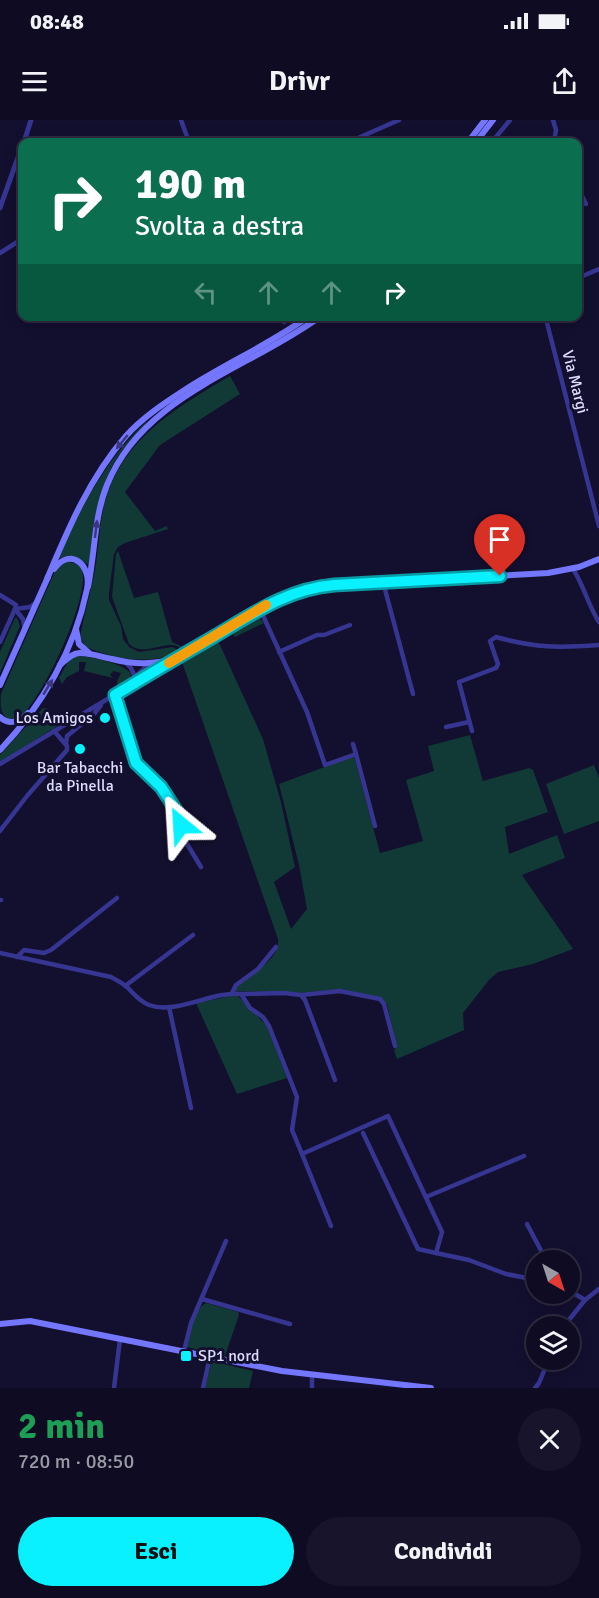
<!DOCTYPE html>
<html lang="it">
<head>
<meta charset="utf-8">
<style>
	:root { --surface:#0e0b23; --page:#17142b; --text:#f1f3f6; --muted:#9b9ba6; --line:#2e2b41; --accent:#09f1ff }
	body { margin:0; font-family:Signika,sans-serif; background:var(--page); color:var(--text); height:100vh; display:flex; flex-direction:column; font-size:22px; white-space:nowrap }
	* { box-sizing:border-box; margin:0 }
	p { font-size:20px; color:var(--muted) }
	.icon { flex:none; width:33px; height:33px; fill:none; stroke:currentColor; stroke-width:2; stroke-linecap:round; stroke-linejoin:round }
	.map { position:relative; height:1268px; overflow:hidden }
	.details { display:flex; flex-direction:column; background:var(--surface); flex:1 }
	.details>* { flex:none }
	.guide { position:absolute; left:18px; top:18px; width:564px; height:183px; border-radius:12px; box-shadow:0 3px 15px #0003,0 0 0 2px var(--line); background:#0b6e4f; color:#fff; overflow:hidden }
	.needle { width:39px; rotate:141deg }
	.controls { position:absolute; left:526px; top:1130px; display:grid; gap:12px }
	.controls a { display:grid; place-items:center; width:54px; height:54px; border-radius:50%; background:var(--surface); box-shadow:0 3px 15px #0003,0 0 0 2px var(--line); font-size:30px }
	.pin { position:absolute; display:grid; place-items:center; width:51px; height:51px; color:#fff; margin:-62px -26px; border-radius:50% 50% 50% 0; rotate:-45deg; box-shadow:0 0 6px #0007 }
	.pin .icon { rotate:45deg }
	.me { position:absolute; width:66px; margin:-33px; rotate:333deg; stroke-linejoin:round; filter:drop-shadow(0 0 4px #0008) }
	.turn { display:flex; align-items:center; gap:21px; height:126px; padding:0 18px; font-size:27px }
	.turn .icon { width:78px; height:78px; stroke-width:2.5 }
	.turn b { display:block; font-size:42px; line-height:51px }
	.lanes { display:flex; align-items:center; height:57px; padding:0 18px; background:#0003; justify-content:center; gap:30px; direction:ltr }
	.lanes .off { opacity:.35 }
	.round { display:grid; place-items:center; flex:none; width:63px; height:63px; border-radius:32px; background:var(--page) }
	.head { display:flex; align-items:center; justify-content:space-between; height:102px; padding:0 18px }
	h1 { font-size:36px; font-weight:700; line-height:45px; color:#1e9e55 }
	.cta { display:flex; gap:12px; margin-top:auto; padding:12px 18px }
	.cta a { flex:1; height:69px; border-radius:36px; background:var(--accent); color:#111; font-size:24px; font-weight:700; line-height:69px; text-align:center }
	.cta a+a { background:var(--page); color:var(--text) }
	.status { display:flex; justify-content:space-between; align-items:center; height:42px; padding:0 30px; background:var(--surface); direction:ltr }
	.status svg { height:16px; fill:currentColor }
	header { display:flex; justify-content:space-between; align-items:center; height:78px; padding:0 18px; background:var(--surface); font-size:27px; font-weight:700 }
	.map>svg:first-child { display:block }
	.green { fill:#113936 }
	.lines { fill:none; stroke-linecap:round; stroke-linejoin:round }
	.minor { stroke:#363692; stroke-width:4.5 }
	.tertiary { stroke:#363692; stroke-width:5 }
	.secondary { stroke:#7476ff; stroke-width:6 }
	.oneway { fill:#3a3882 }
	.route-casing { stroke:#069da6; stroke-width:15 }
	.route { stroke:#09f1ff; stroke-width:10 }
	.slow { stroke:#f59e0b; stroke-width:10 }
	.poi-dot { fill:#09f1ff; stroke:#130f2f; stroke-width:2 }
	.labels { text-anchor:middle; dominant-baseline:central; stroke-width:6; stroke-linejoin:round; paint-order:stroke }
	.street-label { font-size:16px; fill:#dfddff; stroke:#130f2f }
	.poi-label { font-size:16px; fill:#dfddff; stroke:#130f2f; text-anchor:end }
</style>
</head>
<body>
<div class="status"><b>08:48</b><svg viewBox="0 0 49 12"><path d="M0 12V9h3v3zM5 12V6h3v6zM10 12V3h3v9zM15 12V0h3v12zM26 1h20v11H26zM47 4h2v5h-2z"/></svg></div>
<header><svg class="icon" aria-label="menu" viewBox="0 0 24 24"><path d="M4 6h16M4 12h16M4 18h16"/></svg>Drivr<svg class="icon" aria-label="share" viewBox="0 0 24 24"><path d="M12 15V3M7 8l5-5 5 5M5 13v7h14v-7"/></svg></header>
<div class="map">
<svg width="599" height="1268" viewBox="0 0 599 1268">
	<rect width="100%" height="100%" fill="#130f2f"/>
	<g class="green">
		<path d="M230,256l10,18 -80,51 -35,47 30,39 12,-5 1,3 -43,14 -7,4 -4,7 -5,39v7l12,26 2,13 6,8 10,5 34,-5 7,5c-30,13 -64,8 -94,-5l-6,-10c4,-23 11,-45 15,-67 4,-23 4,-46 10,-68 17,-63 72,-95 125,-126z"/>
		<path d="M147,301c-5,11 -21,23 -29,35 -21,34 -25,71 -29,109l-16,-9 -14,2 -1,-2c24,-50 48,-97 89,-135z"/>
		<path d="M118,431l16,47 24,-6 14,50 15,7c-7,1 -7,-3 -14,-4 -15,-1 -31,11 -44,-1l-17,-47 4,-43z"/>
		<path d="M67,442c6,0 13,2 15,8 9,25 -41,134 -63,147 -1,1 -7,3 -9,3 -10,-5 -10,-14 -9,-26l54,-123 5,-6z"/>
		<path d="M257,495l7,8 -29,14 -3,-4 8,-8z"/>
		<path d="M15,498h2l3,8 -20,47v-21z"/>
		<path d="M216,520l4,5 43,94 18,63 14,65 -21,15 17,47 16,-20 -8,-44 -20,-81 75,-28 26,97 43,-12 -17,-61 28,-9 -6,-25 42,-11 13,46 46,-13 4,2 15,42 -43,15 4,27 48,-19 8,23 -43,17 51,74 -40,15 -35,8 -9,8 -26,33 1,17 -67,29 -3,-9 3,-3 -10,-43 -6,-6 -39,-9 -44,4 -63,-2c6,-18 45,-25 43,-52l-97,-280z"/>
		<path d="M76,536c13,0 48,7 55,18l-2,7 -11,9 -1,-9 4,-8 -8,-2 -3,4 3,3 -29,-7 2,-9h-7v9l-12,6 -5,7 -3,-6 10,-18z"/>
		<path d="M43,588l6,1 -2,4 8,11 4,1 -59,37v-7z"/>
		<path d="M594,645l5,13v43l-35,13 -18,-50z"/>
		<path d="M237,875l30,31 20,52 -50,16 -41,-91z"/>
		<path d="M206,1183l32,9 1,3 -14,41 -38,-9c3,-14 6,-37 19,-44z"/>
		<path d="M215,1242l38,9 -4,17h-44l6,-24z"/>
	</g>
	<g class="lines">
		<g class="minor">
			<path d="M181,0l8,22"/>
			<path d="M553,0l3,10 -2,12"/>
			<path d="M349,22l50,-22"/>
			<path d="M492,22l18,-22"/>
			<path d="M578,68l8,16"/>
			<path d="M0,133l22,-14"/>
			<path d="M578,158l21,-9"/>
			<path d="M543,196l3,3 53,207"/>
			<path d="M284,202l8,-6"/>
			<path d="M573,449c11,17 15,36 26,53"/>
			<path d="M383,462l30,112"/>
			<path d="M0,475l16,10 -1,4 8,10 2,11"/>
			<path d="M15,489l15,-2 7,-5"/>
			<path d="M260,489l47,103 18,53 31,-11 19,72"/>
			<path d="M0,522l15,-33"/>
			<path d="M279,532l38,-17h7l26,-10"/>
			<path d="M126,543l5,5 4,9 -6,9"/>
			<path d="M135,557l14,-13 4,4v5"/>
			<path d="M115,575l21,68 25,24 17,26 6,26 17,28"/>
			<path d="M446,607l23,-5"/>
			<path d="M472,611l-13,-49 37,-14 2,-4 -8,-23 6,-4c40,11 62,11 103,8"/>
			<path d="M66,624l1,-8 27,-22 7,-9"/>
			<path d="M353,624l3,10"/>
			<path d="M0,644l172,-104"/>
			<path d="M0,711l27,-35 40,-46v-4l-13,-15"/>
			<path d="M0,780h1"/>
			<path d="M0,833l111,24c6,3 11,6 16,10 7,7 12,14 22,18 27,10 63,-14 92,-11l9,14 13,9 6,9 28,71 -5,33 10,24 86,-38 54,116 -6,21 33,7 37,14 31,6"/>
			<path d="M17,837l7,-7 20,3 7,-3 66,-52"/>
			<path d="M125,866l68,-51"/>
			<path d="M232,873l4,-8 22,-16 18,-22"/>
			<path d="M241,874l43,-1 17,2 4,5 30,80"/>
			<path d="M301,875l39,-4 40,8 4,5 11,42"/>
			<path d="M169,887l22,101"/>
			<path d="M363,1013l55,116 18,4"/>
			<path d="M302,1034l29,72"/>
			<path d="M426,1077l98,-41"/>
			<path d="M527,1104l19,36"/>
			<path d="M570,1171l15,9"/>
			<path d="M202,1179l88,25"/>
			<path d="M564,1206l21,-26 14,-11"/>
			<path d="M184,1231l7,-28 35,-82"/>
			<path d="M312,1255v13"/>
			<path d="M114,1268l6,-49"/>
			<path d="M203,1268l7,-31"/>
			<path d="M535,1268l4,-5 10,-24"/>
		</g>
		<g class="tertiary">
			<path d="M24,22l7,-22"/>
			<path d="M0,88l22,-62"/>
		</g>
		<g class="secondary">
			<path d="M468,22l17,-22"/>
			<path d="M476,22l17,-22"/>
			<path d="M47,459c21,-50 43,-102 79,-143 16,-18 37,-32 57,-45 41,-27 86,-46 126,-75"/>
			<path d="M88,467c7,-34 6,-70 19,-102 36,-90 142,-116 214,-169"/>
			<path d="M76,509l3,15 10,9"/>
			<path d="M60,545c6,-5 12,-12 20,-12 11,0 22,4 32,6 24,6 42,6 65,-2l100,-58 42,-13 229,-13 31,-6 20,-8"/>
			<path d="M0,565l48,-108"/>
			<path d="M0,597c10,9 19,5 28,-4"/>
			<path d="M0,630c42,-44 75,-101 87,-161 5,-23 -16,-43 -33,-20"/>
			<path d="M0,1204l30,-3 252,50 149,17"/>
		</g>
	</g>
	<defs><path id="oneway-solid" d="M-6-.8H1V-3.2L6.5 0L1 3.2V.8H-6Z" transform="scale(1.5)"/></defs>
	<g class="oneway">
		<use href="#oneway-solid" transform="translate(122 322) rotate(129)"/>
		<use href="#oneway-solid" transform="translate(96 409) rotate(-83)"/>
		<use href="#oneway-solid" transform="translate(48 567) rotate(-59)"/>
	</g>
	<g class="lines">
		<defs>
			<path id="route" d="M181,705l-3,-12 -17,-26 -25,-24 -21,-68c33,-20 67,-40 100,-59 39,-23 73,-47 119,-51l166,-9"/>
		</defs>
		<use href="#route" class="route-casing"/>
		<use href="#route" class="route"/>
		<path class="slow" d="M169,543l97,-58"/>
	</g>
	<g class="poi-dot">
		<circle cx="105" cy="598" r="6"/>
		<circle cx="80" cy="629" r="6"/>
		<rect x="180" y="1230" width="12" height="12" rx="3"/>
	</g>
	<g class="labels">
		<g class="street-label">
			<text transform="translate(575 262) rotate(76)">Via Margi</text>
		</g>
		<g class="poi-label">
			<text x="93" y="598">Los Amigos</text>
			<text x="80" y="648" text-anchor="middle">Bar Tabacchi<tspan x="80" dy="18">da Pinella</tspan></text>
			<text x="198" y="1236" text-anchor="start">SP1 nord</text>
		</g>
	</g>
</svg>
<div class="controls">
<a><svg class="needle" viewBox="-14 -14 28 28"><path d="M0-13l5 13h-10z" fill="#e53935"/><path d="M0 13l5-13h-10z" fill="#9b9ba6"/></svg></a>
<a><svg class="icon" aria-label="layers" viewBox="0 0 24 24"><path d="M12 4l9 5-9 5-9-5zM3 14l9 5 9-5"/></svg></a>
</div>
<div class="pin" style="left:500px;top:456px;background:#d93025"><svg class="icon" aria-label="arrive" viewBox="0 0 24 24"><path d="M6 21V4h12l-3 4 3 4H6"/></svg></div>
<svg class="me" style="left:181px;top:705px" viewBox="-20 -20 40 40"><path d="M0-17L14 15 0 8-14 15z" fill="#09f1ff" stroke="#fff" stroke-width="4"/></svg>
<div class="guide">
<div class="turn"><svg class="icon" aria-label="right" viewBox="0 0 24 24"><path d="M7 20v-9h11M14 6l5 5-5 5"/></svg><div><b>190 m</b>Svolta a destra</div></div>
<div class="lanes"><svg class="icon off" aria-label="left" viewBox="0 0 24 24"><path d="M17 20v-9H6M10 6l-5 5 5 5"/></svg><svg class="icon off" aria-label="ahead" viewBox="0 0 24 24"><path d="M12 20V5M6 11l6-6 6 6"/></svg><svg class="icon off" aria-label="ahead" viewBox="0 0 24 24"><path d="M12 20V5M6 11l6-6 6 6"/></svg><svg class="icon" aria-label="right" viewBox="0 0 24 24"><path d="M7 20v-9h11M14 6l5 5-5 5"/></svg></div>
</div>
</div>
<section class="details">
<div class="head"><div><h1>2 min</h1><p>720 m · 08:50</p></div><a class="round"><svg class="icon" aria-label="close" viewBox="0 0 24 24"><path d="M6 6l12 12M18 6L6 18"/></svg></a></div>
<div class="cta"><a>Esci</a><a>Condividi</a></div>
</section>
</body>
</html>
